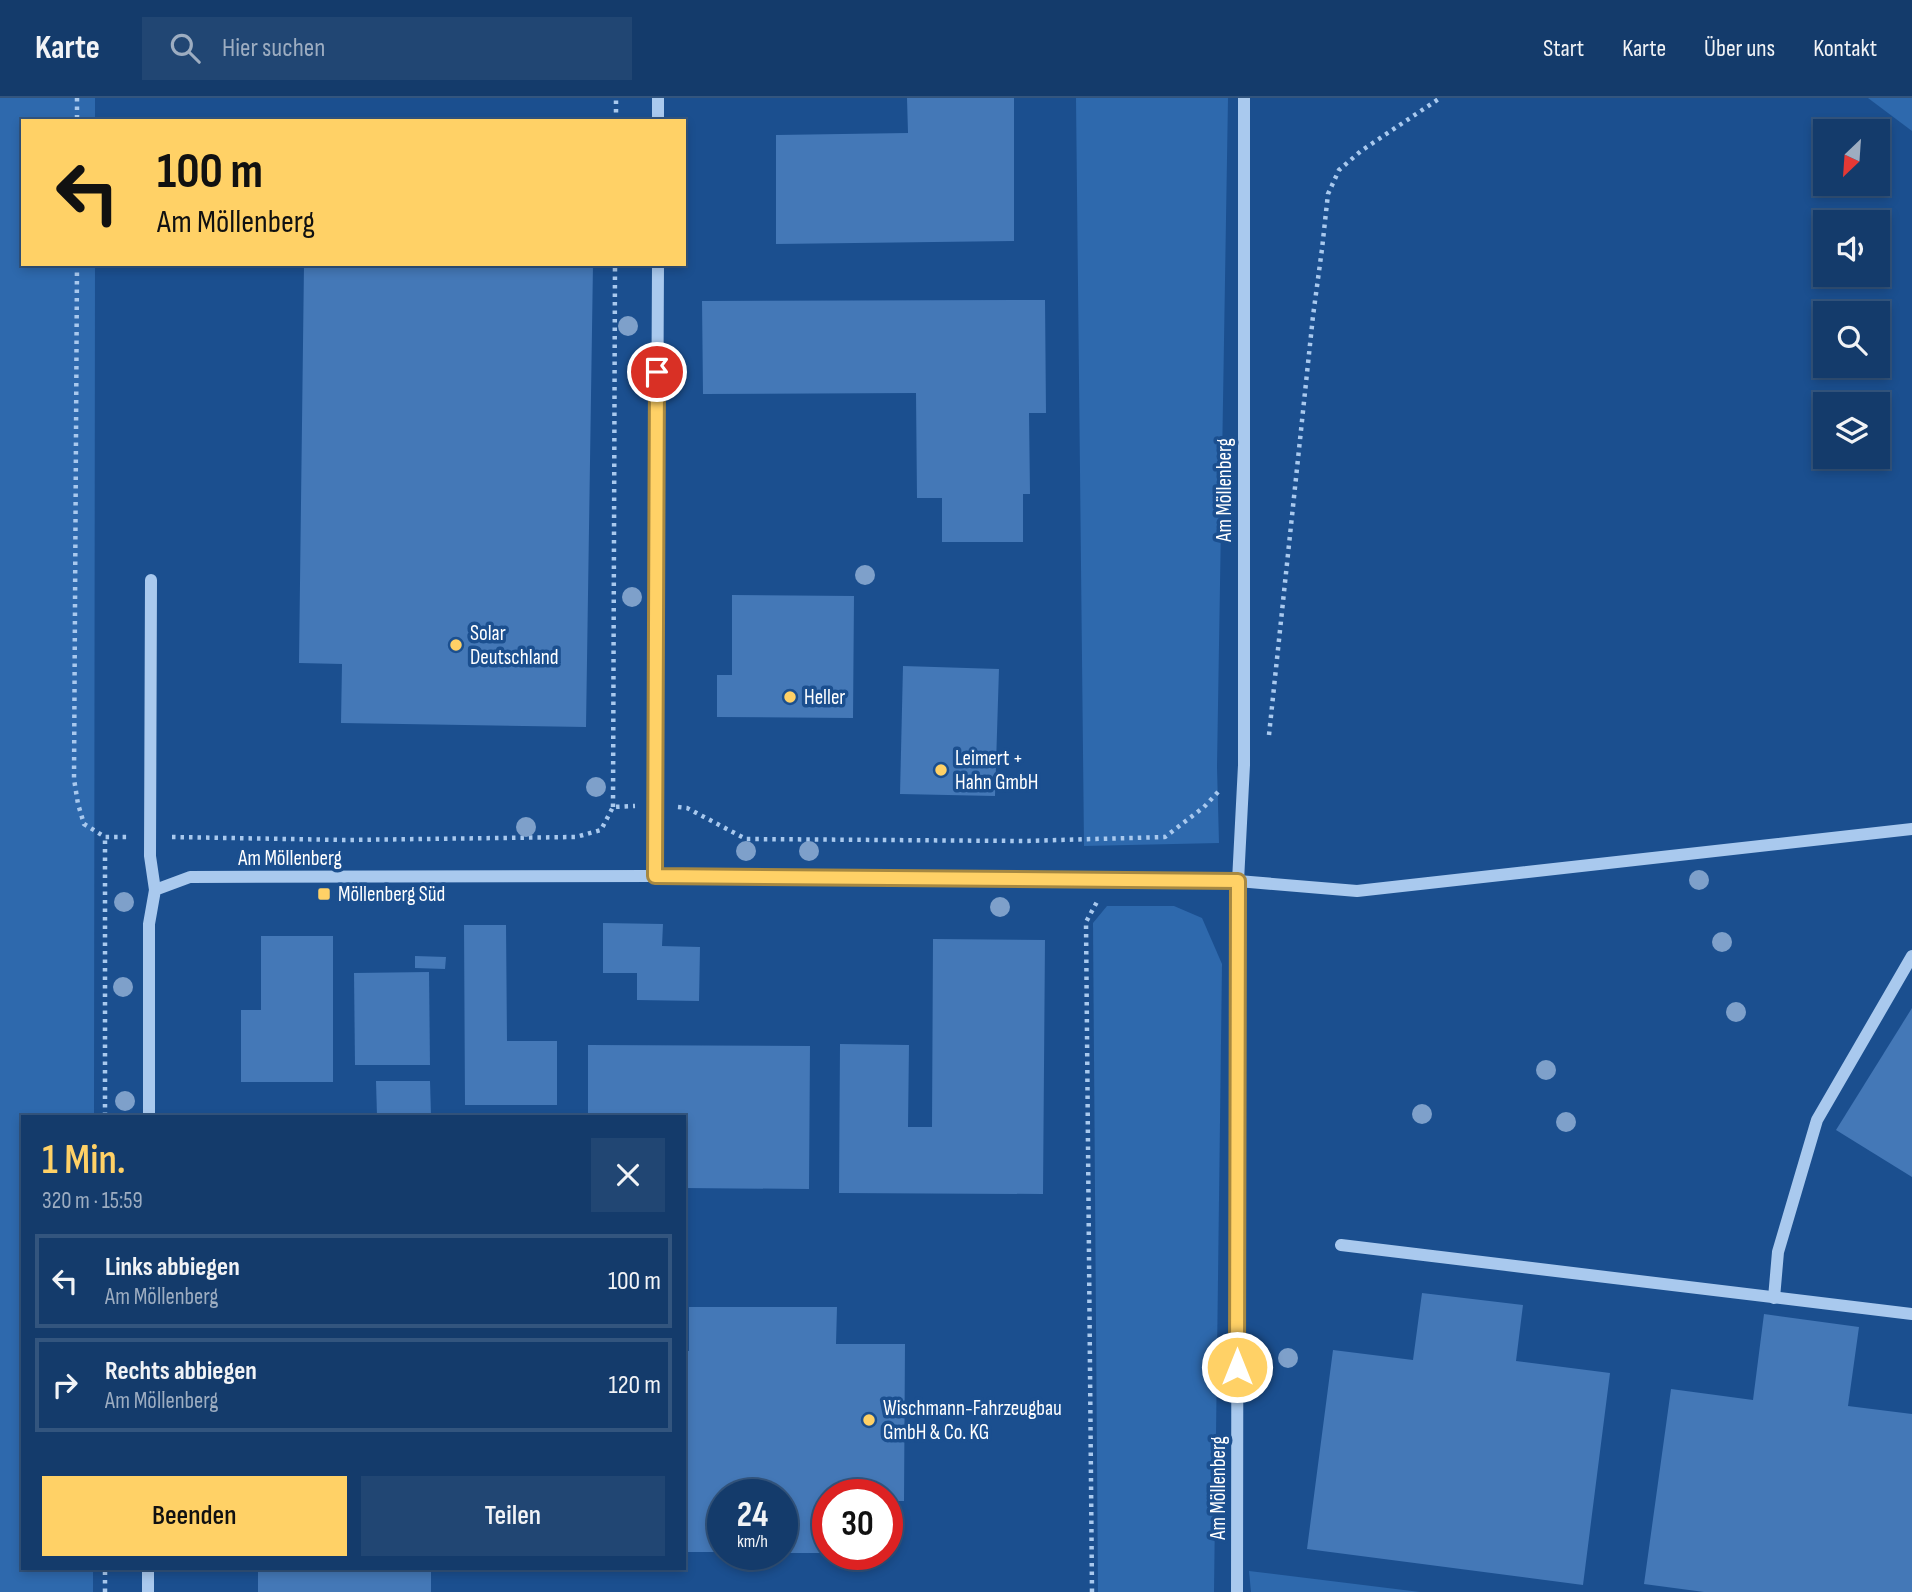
<!DOCTYPE html>
<html lang="de">
<head>
<meta charset="utf-8">
<style>
	:root { --surface:#143b6b; --page:#214673; --text:#f1f3f6; --muted:#9dadc1; --line:#33557e; --accent:#ffd166 }
	body { margin:0; font-family:"Sofia Sans Condensed",sans-serif; background:var(--page); color:var(--text); height:100vh; display:flex; flex-direction:column; font-size:26px; white-space:nowrap }
	* { box-sizing:border-box; margin:0 }
	p { font-size:23px; color:var(--muted) }
	.icon { flex:none; width:38px; height:38px; fill:none; stroke:currentColor; stroke-width:2; stroke-linecap:round; stroke-linejoin:round }
	.map { position:relative; flex:1; overflow:hidden }
	.sheet { position:absolute; left:21px; top:1017px; width:665px; height:455px; display:flex; flex-direction:column; background:var(--surface); border-radius:0px; box-shadow:0 4px 10px #0003,0 0 0 2px var(--line) }
	.sheet>* { flex:none }
	.top-card { position:absolute; left:21px; top:21px; width:665px; height:147px; border-radius:0px; box-shadow:0 4px 10px #0003,0 0 0 2px var(--line); background:#ffd166; color:#111; overflow:hidden }
	.needle { width:46px; rotate:205deg }
	.buttons { position:absolute; left:1813px; top:21px; display:grid; gap:14px }
	.buttons a { display:grid; place-items:center; width:77px; height:77px; border-radius:0px; background:var(--surface); box-shadow:0 4px 10px #0003,0 0 0 2px var(--line); font-size:35px }
	.speed { position:absolute; left:707px; top:1381px; display:flex; gap:14px; font-size:35px; font-weight:700; text-align:center }
	.speed>* { display:grid; place-content:center; width:91px; height:91px; border-radius:50%; background:var(--surface); box-shadow:0 4px 10px #0003,0 0 0 2px var(--line); line-height:1 }
	.speed small { font-size:18px; font-weight:400 }
	.speed .limit { border:10px solid #d22; background:#fff; color:#111 }
	.pin { position:absolute; display:grid; place-items:center; width:60px; height:60px; color:#fff; margin:-30px; border:4px solid #fff; border-radius:50%; box-shadow:0 2px 7px #0007 }
	.me { position:absolute; width:77px; margin:-38px; rotate:0deg; stroke-linejoin:round; filter:drop-shadow(0 0 5px #0008) }
	.turn { display:flex; align-items:center; gap:24px; height:147px; padding:0 21px; font-size:32px }
	.turn .icon { width:91px; height:91px; stroke-width:2.5 }
	.turn b { display:block; font-size:49px; line-height:60px }
	.round { display:grid; place-items:center; flex:none; width:74px; height:74px; border-radius:0px; background:var(--page) }
	.head { display:flex; align-items:center; justify-content:space-between; height:119px; padding:0 21px }
	h1 { font-size:42px; font-weight:600; line-height:52px; color:var(--accent) }
	.button { display:flex; gap:14px; margin-top:auto; padding:14px 21px }
	.button a { flex:1; height:80px; border-radius:0px; background:var(--accent); color:#111; font-size:28px; font-weight:600; line-height:80px; text-align:center }
	.button a+a { background:var(--page); color:var(--text) }
	ul { padding:0; list-style:none }
	li { display:flex; align-items:center; gap:21px; height:94px; margin:0 14px 10px; padding:0 7px; border:4px solid var(--line); border-radius:0px }
	li div { flex:1 }
	li b { display:block; font-size:26px }
	li em { font-style:normal }
	header { display:flex; align-items:center; gap:42px; box-sizing:border-box; height:98px; padding:0 35px; background:var(--surface); border-bottom:2px solid var(--line) }
	header strong { font-size:33px }
	nav { display:flex; gap:38px; margin-inline-start:auto; font-size:24px }
	.search { width:490px; height:63px; background:var(--page); display:flex; align-items:center; gap:18px; box-sizing:border-box; padding:0 24px; border-radius:0px; color:var(--muted); font-size:26px }
	.map>svg:first-child { display:block }
	.green { fill:#2e69ad }
	.building { fill:#4478b7 }
	.lines { fill:none; stroke-linecap:round; stroke-linejoin:round }
	.path { stroke:#a9c9ee; stroke-width:4.5; stroke-dasharray:3.5 5; stroke-linecap:butt }
	.minor { stroke:#a9c9ee; stroke-width:12 }
	.tree { fill:#7ea0ca }
	.route-casing { stroke:#a68842; stroke-width:18 }
	.route { stroke:#ffd166; stroke-width:12 }
	.poi-dot { fill:#ffd166; stroke:#1b4f8f; stroke-width:2.5 }
	.labels { text-anchor:middle; dominant-baseline:central; stroke-width:7; stroke-linejoin:round; paint-order:stroke }
	.street-label { font-size:21px; fill:#fff; stroke:#1b4f8f }
	.poi-label { font-size:21px; fill:#fff; stroke:#1b4f8f; text-anchor:start }
</style>
</head>
<body>
<header>
<strong>Karte</strong>
<div class="search"><svg class="icon" aria-label="search" viewBox="0 0 24 24"><circle cx="10" cy="10" r="6"/><path d="M15 15l6 6"/></svg>Hier suchen</div>
<nav><a>Start</a><a>Karte</a><a>Über uns</a><a>Kontakt</a></nav>
</header>
<div class="map">
<svg width="1912" height="1494" viewBox="0 0 1912 1494">
	<rect width="100%" height="100%" fill="#1b4f8f"/>
	<g class="green">
		<path d="M0,0h95v23h-72v143h72l-1,852h-71v452h70v24h-93z"/>
		<path d="M1076,0h152l-11,669 2,76 -135,3z"/>
		<path d="M1868,0h44v33z"/>
		<path d="M1107,808h67l28,12 20,46 -8,628h-116l-5,-669z"/>
		<path d="M1249,1473l171,21h-169z"/>
	</g>
	<g class="building">
		<path d="M907,0h107v143l-238,3v-109l132,-2z"/>
		<path d="M304,166h289l-7,463 -245,-4 1,-59 -43,-1z"/>
		<path d="M1045,202l1,113h-17l1,81h-7v48h-81v-44h-25l-1,-105 -213,1 -1,-93z"/>
		<path d="M732,497l122,1 -1,122 -136,-1v-42h15z"/>
		<path d="M903,568l96,3 -4,127 -95,-2z"/>
		<path d="M603,825l60,1 -1,22 38,1 -1,54 -62,-1v-27h-34z"/>
		<path d="M464,827h42l1,116h50v64h-92z"/>
		<path d="M261,838h72v146h-92v-72h20z"/>
		<path d="M933,841l112,1 -2,254 -204,-1 1,-149 69,1 -1,82h24z"/>
		<path d="M415,858l31,1 -1,12 -30,-1z"/>
		<path d="M429,874l1,93h-75l-1,-92z"/>
		<path d="M1912,910v169l-76,-47z"/>
		<path d="M588,947l222,1 -1,143 -125,-1v-72h-96z"/>
		<path d="M376,983h54l1,35h-54z"/>
		<path d="M1422,1195l101,12 -7,56 94,12 -27,212 -276,-36 26,-199 80,10z"/>
		<path d="M689,1209h148l-1,37h69l-1,157h-17v-7h-59v59h-46v-59h-59v58h-39v-201h5z"/>
		<path d="M1764,1216l95,13 -11,79 64,8v178h-208l-60,-8 27,-195 82,11z"/>
		<rect x="258" y="1470" width="173" height="24"/>
	</g>
	<g class="lines">
		<g class="path">
			<path d="M77,0v23"/>
			<path d="M616,23v-23"/>
			<path d="M77,166l-3,515 4,25 6,20 21,13h24"/>
			<path d="M1269,637l44,-419 9,-67 6,-55 11,-24 22,-19 79,-53"/>
			<path d="M613,709l2,-543"/>
			<path d="M678,709l9,1 59,31 277,2 142,-4 39,-30 15,-16"/>
			<path d="M172,739l173,3 231,-3 25,-7 12,-23 22,-1"/>
			<path d="M105,1018v-279"/>
			<path d="M105,1494v-24"/>
			<path d="M1092,1494l-6,-670 12,-22"/>
		</g>
		<g class="minor">
			<path d="M658,23v-23"/>
			<path d="M151,482l-1,276 5,34"/>
			<path d="M655,778l3,-612"/>
			<path d="M149,1018v-192l6,-34 35,-13 465,-1 371,2 212,3 119,10 555,-62"/>
			<path d="M1341,1147l571,69"/>
			<path d="M1774,1200l4,-46 39,-132 95,-164"/>
			<path d="M148,1494v-24"/>
			<path d="M1237,1494l1,-711 6,-116v-667"/>
		</g>
	</g>
	<g class="tree">
		<circle cx="628" cy="228" r="10"/>
		<circle cx="865" cy="477" r="10"/>
		<circle cx="632" cy="499" r="10"/>
		<circle cx="596" cy="689" r="10"/>
		<circle cx="526" cy="729" r="10"/>
		<circle cx="746" cy="753" r="10"/>
		<circle cx="809" cy="753" r="10"/>
		<circle cx="1699" cy="782" r="10"/>
		<circle cx="124" cy="804" r="10"/>
		<circle cx="1000" cy="809" r="10"/>
		<circle cx="1722" cy="844" r="10"/>
		<circle cx="123" cy="889" r="10"/>
		<circle cx="1736" cy="914" r="10"/>
		<circle cx="1546" cy="972" r="10"/>
		<circle cx="125" cy="1003" r="10"/>
		<circle cx="1422" cy="1016" r="10"/>
		<circle cx="1566" cy="1024" r="10"/>
		<circle cx="1288" cy="1260" r="10"/>
	</g>
	<g class="lines">
		<defs>
			<path id="route" d="M657,274l-2,504 583,5 -1,486"/>
		</defs>
		<use href="#route" class="route-casing"/>
		<use href="#route" class="route"/>
	</g>
	<g class="poi-dot">
		<circle cx="456" cy="547" r="7"/>
		<circle cx="790" cy="599" r="7"/>
		<circle cx="941" cy="672" r="7"/>
		<rect x="317" y="789" width="14" height="14" rx="3.5"/>
		<circle cx="869" cy="1322" r="7"/>
	</g>
	<g class="labels">
		<g class="street-label">
			<text transform="translate(1224 392) rotate(-90)">Am Möllenberg</text>
			<text x="290" y="760">Am Möllenberg</text>
			<text transform="translate(1218 1390) rotate(-90)">Am Möllenberg</text>
		</g>
		<g class="poi-label">
			<text x="470" y="535">Solar<tspan x="470" dy="24">Deutschland</tspan></text>
			<text x="804" y="599">Heller</text>
			<text x="955" y="660">Leimert +<tspan x="955" dy="24">Hahn GmbH</tspan></text>
			<text x="338" y="796">Möllenberg Süd</text>
			<text x="883" y="1310">Wischmann-Fahrzeugbau<tspan x="883" dy="24">GmbH &amp; Co. KG</tspan></text>
		</g>
	</g>
</svg>
<div class="buttons">
<a><svg class="needle" viewBox="-14 -14 28 28"><path d="M0-13l5 13h-10z" fill="#e53935"/><path d="M0 13l5-13h-10z" fill="#9dadc1"/></svg></a>
<a><svg class="icon" aria-label="sound" viewBox="0 0 24 24"><path d="M4 9h4l5-4v14l-5-4H4zM17 9q2 3 0 6"/></svg></a>
<a><svg class="icon" aria-label="search" viewBox="0 0 24 24"><circle cx="10" cy="10" r="6"/><path d="M15 15l6 6"/></svg></a>
<a><svg class="icon" aria-label="layers" viewBox="0 0 24 24"><path d="M12 4l9 5-9 5-9-5zM3 14l9 5 9-5"/></svg></a>
</div>
<div class="speed"><div>24<small>km/h</small></div><div class="limit">30</div></div>
<div class="pin" style="left:657px;top:274px;background:#d93025"><svg class="icon" aria-label="arrive" viewBox="0 0 24 24"><path d="M6 21V4h12l-3 4 3 4H6"/></svg></div>
<svg class="me" style="left:1237px;top:1269px" viewBox="-20 -20 40 40"><circle r="17" fill="#ffd166" stroke="#fff" stroke-width="3"/><path d="M0-11L8 9 0 5-8 9z" fill="#fff"/></svg>
<div class="top-card">
<div class="turn"><svg class="icon" aria-label="left" viewBox="0 0 24 24"><path d="M17 20v-9H6M10 6l-5 5 5 5"/></svg><div><b>100 m</b>Am Möllenberg</div></div>
</div>
<section class="sheet">
<div class="head"><div><h1>1 Min.</h1><p>320 m · 15:59</p></div><a class="round"><svg class="icon" aria-label="close" viewBox="0 0 24 24"><path d="M6 6l12 12M18 6L6 18"/></svg></a></div>
<ul>
<li><svg class="icon" aria-label="left" viewBox="0 0 24 24"><path d="M17 20v-9H6M10 6l-5 5 5 5"/></svg><div><b>Links abbiegen</b><p>Am Möllenberg</p></div><em>100 m</em></li>
<li><svg class="icon" aria-label="right" viewBox="0 0 24 24"><path d="M7 20v-9h11M14 6l5 5-5 5"/></svg><div><b>Rechts abbiegen</b><p>Am Möllenberg</p></div><em>120 m</em></li>
</ul>
<div class="button"><a>Beenden</a><a>Teilen</a></div>
</section>
</div>
</body>
</html>
